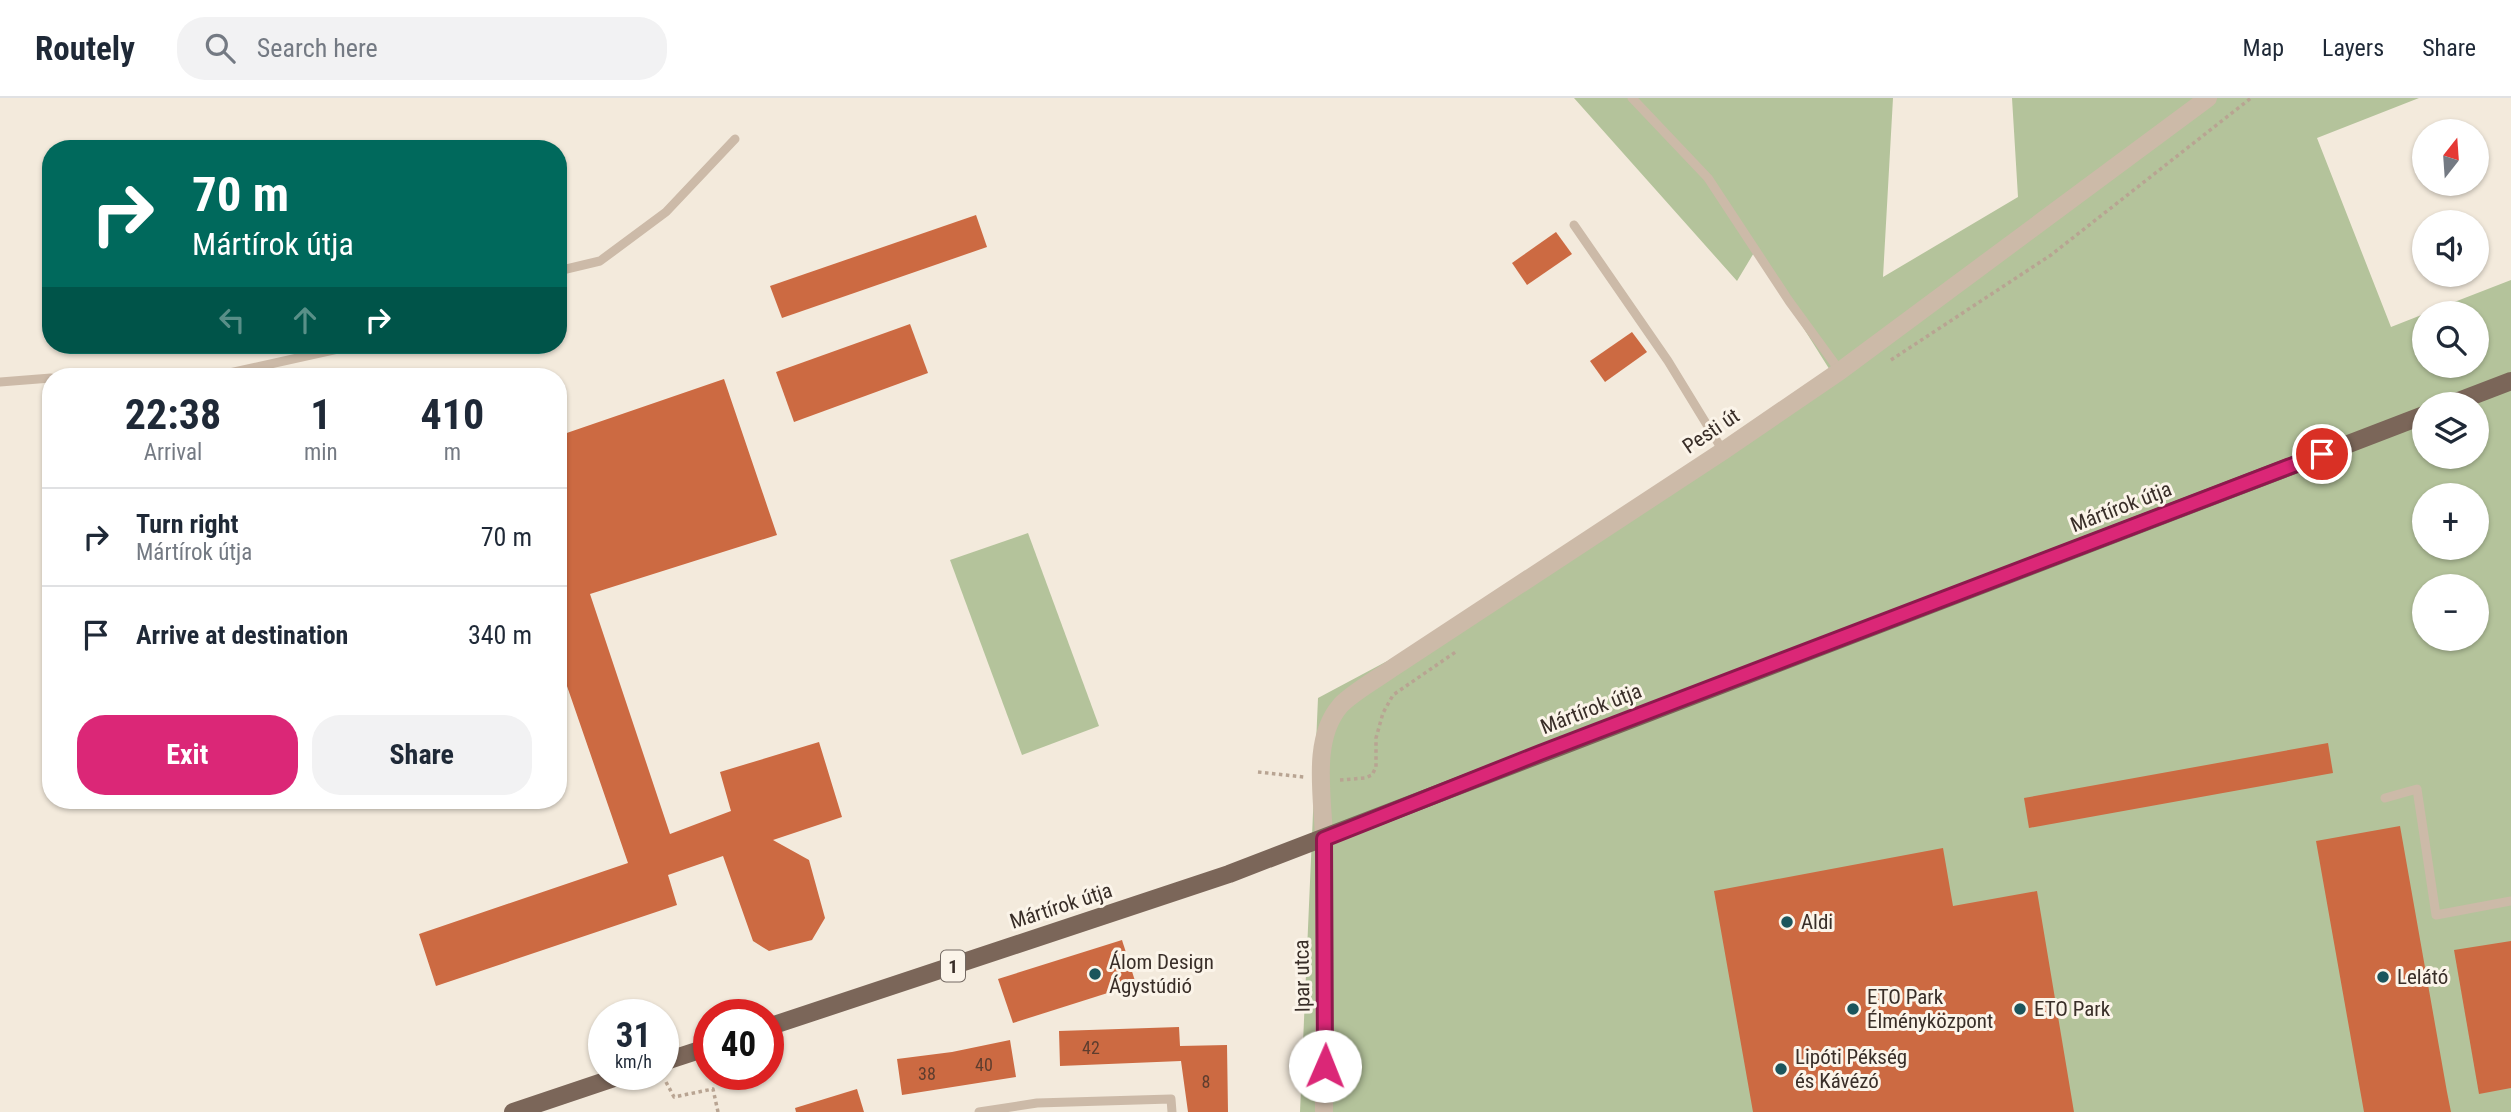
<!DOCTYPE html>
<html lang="en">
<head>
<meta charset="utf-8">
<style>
	:root { --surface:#fff; --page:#f2f2f3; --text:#1f2937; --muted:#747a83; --line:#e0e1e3; --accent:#db2777 }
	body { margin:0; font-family:"Roboto Condensed",sans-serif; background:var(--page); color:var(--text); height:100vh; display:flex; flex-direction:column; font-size:26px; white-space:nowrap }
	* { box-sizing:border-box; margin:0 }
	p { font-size:23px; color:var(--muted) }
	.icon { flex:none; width:38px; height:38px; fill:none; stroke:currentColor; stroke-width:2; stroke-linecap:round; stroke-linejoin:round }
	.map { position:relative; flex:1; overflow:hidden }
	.sheet { position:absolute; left:42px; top:270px; width:525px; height:441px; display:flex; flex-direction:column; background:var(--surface); border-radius:28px; box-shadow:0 2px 5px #0004 }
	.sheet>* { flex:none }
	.hud { position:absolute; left:42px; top:42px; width:525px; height:214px; border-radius:28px; box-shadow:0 2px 5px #0004; background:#00695c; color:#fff; overflow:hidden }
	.needle { width:46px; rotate:17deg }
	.fabs { position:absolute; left:2412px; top:21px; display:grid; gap:14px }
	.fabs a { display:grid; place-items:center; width:77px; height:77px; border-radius:50%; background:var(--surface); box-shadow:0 2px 5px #0004; font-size:35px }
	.speed { position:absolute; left:588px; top:901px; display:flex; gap:14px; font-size:35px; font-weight:700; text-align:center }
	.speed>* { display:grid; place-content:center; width:91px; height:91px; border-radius:50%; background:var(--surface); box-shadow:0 2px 5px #0004; line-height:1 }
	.speed small { font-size:18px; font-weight:400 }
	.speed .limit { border:10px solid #d22; background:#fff; color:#111 }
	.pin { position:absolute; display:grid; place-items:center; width:60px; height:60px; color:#fff; margin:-30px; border:4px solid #fff; border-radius:50%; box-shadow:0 2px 7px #0007 }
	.me { position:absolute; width:77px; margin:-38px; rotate:1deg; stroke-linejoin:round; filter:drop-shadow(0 0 5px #0008) }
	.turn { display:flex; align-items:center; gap:24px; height:147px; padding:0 35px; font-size:32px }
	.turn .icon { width:91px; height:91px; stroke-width:2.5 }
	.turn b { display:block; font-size:49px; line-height:60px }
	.lanes { display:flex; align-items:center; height:66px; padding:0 35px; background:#0003; justify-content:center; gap:35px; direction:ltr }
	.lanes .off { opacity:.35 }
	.eta { display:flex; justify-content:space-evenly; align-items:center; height:119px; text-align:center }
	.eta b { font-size:42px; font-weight:700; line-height:49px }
	.action { display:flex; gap:14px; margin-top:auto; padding:14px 35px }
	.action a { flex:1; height:80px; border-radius:28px; background:var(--accent); color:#fff; font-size:28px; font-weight:700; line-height:80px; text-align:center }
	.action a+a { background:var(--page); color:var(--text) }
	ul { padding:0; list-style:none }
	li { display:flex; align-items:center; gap:21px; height:98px; padding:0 35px; border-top:2px solid var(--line) }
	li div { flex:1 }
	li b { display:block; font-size:26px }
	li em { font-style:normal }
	header { display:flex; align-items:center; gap:42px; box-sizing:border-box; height:98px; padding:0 35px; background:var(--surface); border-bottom:2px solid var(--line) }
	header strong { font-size:33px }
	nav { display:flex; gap:38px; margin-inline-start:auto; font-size:24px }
	.search { width:490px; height:63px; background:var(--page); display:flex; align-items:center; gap:18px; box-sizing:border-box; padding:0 24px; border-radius:28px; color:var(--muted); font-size:26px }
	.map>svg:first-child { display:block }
	.green { fill:#b4c39b; fill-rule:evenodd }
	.building { fill:#cc6a42 }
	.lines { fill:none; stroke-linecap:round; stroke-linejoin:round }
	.path { stroke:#b8a492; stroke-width:3.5; stroke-dasharray:3.5 3.5; stroke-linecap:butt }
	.service { stroke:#ccbaa8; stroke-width:9 }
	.minor { stroke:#ccbaa8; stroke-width:18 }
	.tertiary { stroke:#ccbaa8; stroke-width:18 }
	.primary { stroke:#7b6659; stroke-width:18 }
	.route-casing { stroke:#8e194d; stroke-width:18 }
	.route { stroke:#db2777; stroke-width:12 }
	.poi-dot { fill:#1b555c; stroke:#fbf4e9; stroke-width:2.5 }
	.labels { text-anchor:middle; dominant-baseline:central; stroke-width:6; stroke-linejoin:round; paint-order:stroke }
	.number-label { font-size:18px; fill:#5e3d2e }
	.shield { fill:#fbf4e9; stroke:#736962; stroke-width:2 }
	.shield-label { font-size:19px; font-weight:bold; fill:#392e28 }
	.street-label { font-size:21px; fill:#392e28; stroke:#fbf4e9 }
	.poi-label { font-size:21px; fill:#392e28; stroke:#fbf4e9; text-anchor:start }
</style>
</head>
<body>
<header>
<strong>Routely</strong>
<div class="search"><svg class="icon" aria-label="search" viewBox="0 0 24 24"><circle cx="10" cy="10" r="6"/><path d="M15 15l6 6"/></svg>Search here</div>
<nav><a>Map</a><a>Layers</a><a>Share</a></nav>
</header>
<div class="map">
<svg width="2511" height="1014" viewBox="0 0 2511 1014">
	<rect width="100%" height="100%" fill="#f3eadc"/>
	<g class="green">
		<path d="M1574,0h319l-10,179 135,-80 -6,-99h407l-102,40 74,189 33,-13v52h52v-53h-50l85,-33v832h-1211l18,-414 163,-87 352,-236 -78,-124 -18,30zM2424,306h52v53h-52zM2424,397h52v53h-52zM2424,488h52v53h-52z"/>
		<path d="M1028,435l71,193 -77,29 -72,-195z"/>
	</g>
	<g class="building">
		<path d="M976,117l11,32 -205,71 -12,-32z"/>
		<path d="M1556,134l16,22 -45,31 -15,-22z"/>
		<path d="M910,226l18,49 -134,49 -18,-50z"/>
		<path d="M1632,234l15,20 -42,30 -15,-21z"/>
		<path d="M724,281l53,156 -187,59 80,240 61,-23 -11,-39 99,-30 23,75 -69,23 36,20 16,58 -13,22 -43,11 -16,-10 -30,-85 -55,19 9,30 -241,81 -17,-52 209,-71 -70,-203v-224z"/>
		<path d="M2328,645l5,30 -304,55 -5,-30z"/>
		<path d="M2400,728l47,266 4,20h-87l-48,-271z"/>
		<path d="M1943,750l10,58 84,-15 37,221h-321l-39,-221z"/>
		<path d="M1122,842l14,44 -123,39 -15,-44z"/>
		<path d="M2511,843v147l-32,6 -25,-144z"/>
		<path d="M1179,929l1,19 47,-1 1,67h-40l-7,-51 -121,5 -1,-35z"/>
		<path d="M1010,942l6,37 -114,18 -5,-36 55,-7z"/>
		<path d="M857,991l7,23h-68l-1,-4z"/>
	</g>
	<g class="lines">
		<g class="path">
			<path d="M1891,262l160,-105 200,-157"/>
			<path d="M1258,674l46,5"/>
			<path d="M1340,682l25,-2 7,-3 4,-8v-29l7,-25 10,-18 64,-44"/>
			<path d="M666,984l8,15 39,-8 5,23"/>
		</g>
		<g class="service">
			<path d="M1632,0l76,80 81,123 51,70"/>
			<path d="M1574,127l94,136 55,90"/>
			<path d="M558,173l42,-10 66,-49 69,-73"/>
			<path d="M216,278l140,-31"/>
			<path d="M0,284l51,-4"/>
			<path d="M2385,700l32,-9 19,126 75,-14"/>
			<path d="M979,1014l58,-9 134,-4 1,13"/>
		</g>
		<path class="minor" d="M1324,741c-1,-42 -13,-99 16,-133 10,-12 40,-29 54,-39l329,-216 117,-80 368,-273"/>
		<path class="tertiary" d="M1324,1014v-273"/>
		<g class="primary">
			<path d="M2451,306l60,-23"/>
			<path d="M768,929l461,-153 1195,-459"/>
			<path d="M663,964l46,-15"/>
			<path d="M513,1014l113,-38"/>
		</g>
	</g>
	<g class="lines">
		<defs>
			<path id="route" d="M1325,968l-1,-227 216,-86 782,-299"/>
		</defs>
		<use href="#route" class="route-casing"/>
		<use href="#route" class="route"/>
	</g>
	<g class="poi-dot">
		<circle cx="1787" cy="824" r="7"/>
		<circle cx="1095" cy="876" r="7"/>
		<circle cx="2383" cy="879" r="7"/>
		<circle cx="1853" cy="911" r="7"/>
		<circle cx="2020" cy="911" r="7"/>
		<circle cx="1781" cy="971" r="7"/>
	</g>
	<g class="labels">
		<g class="number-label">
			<text x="1091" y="949">42</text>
			<text x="984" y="966">40</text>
			<text x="927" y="975">38</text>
			<text x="1206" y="983">8</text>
		</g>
		<rect class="shield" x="941" y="852.5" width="24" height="31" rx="5"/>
		<g class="shield-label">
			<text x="953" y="868">1</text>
		</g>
		<g class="street-label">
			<text transform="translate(1711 333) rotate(-34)">Pesti út</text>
			<text transform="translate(2121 409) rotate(-21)">Mártírok útja</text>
			<text transform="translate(1591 611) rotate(-21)">Mártírok útja</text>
			<text transform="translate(1061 808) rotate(-18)">Mártírok útja</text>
			<text transform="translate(1302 878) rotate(-91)">Ipar utca</text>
		</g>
		<g class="poi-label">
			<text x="1801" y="824">Aldi</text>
			<text x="1109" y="864">Álom Design<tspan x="1109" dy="24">Ágystúdió</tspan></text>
			<text x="2397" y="879">Lelátó</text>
			<text x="1867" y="899">ETO Park<tspan x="1867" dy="24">Élményközpont</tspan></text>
			<text x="2034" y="911">ETO Park</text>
			<text x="1795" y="959">Lipóti Pékség<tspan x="1795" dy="24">és Kávézó</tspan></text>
		</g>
	</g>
</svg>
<div class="fabs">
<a><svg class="needle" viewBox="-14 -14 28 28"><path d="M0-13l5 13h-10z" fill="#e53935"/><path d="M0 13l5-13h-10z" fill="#747a83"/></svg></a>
<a><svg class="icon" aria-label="sound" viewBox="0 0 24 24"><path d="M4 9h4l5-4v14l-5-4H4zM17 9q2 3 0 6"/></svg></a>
<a><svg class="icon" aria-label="search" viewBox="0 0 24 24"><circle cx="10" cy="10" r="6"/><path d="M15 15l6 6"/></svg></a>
<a><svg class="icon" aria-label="layers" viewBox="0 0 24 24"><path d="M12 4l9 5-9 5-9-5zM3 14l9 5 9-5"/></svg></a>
<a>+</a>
<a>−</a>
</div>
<div class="speed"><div>31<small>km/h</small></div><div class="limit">40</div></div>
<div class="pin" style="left:2322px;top:356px;background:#d93025"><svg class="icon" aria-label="arrive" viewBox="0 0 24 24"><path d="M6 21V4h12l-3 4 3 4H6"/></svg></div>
<svg class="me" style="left:1325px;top:968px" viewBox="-20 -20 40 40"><circle r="19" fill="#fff"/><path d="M0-13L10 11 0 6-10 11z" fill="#db2777"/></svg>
<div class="hud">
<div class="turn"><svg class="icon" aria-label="right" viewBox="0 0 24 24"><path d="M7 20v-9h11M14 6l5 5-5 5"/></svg><div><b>70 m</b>Mártírok útja</div></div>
<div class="lanes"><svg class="icon off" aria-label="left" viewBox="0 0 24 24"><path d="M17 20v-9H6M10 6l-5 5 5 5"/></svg><svg class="icon off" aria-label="ahead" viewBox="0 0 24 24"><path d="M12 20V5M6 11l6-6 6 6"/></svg><svg class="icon" aria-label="right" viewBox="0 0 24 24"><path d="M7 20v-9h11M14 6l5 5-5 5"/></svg></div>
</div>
<section class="sheet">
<div class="eta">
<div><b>22:38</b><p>Arrival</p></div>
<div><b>1</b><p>min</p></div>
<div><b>410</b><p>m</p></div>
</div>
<ul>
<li><svg class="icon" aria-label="right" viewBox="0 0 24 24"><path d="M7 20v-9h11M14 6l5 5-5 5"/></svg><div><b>Turn right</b><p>Mártírok útja</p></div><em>70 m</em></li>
<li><svg class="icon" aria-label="arrive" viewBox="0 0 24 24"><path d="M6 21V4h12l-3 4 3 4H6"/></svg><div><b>Arrive at destination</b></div><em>340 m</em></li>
</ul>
<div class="action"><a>Exit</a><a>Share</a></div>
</section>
</div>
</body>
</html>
